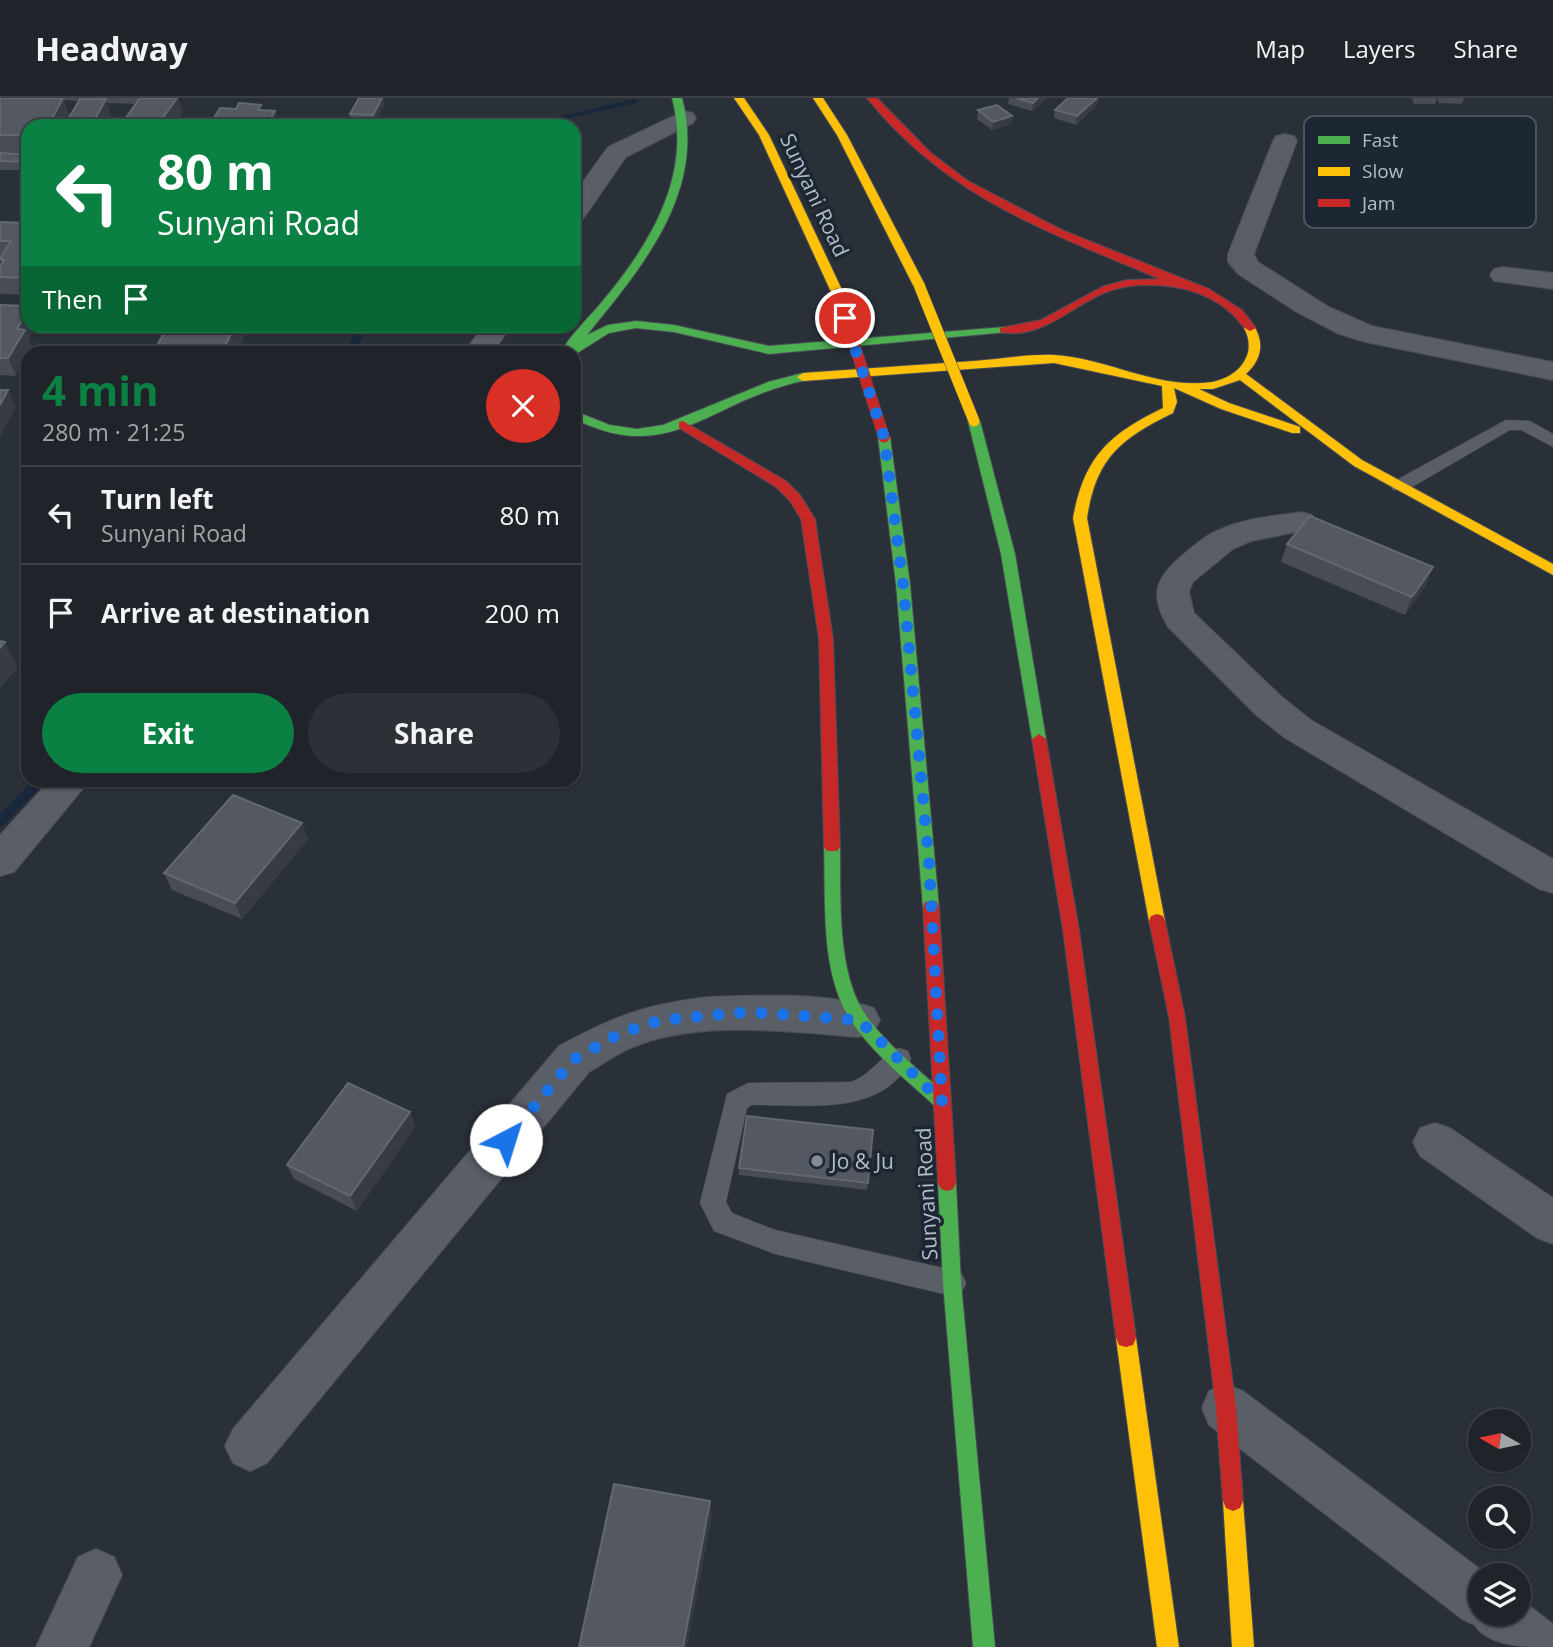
<!DOCTYPE html>
<html lang="en">
<head>
<meta charset="utf-8">
<style>
	:root { --surface:#20242a; --page:#2d3036; --text:#f1f3f6; --muted:#a2a4a8; --line:#3d4147; --accent:#0b8043 }
	body { margin:0; font-family:"Open Sans",sans-serif; background:var(--page); color:var(--text); height:100vh; display:flex; flex-direction:column; font-size:26px; white-space:nowrap }
	* { box-sizing:border-box; margin:0 }
	p { font-size:23px; color:var(--muted) }
	.icon { flex:none; width:38px; height:38px; fill:none; stroke:currentColor; stroke-width:2; stroke-linecap:round; stroke-linejoin:round }
	.map { position:relative; flex:1; overflow:hidden }
	.panel { position:absolute; left:21px; top:248px; width:560px; height:441px; display:flex; flex-direction:column; background:var(--surface); border-radius:21px; box-shadow:0 2px 5px #0004,0 0 0 2px var(--line) }
	.panel>* { flex:none }
	.banner { position:absolute; left:21px; top:21px; width:560px; height:214px; border-radius:21px; box-shadow:0 2px 5px #0004,0 0 0 2px var(--line); background:#0b8043; color:#fff; overflow:hidden }
	.needle { width:46px; rotate:279deg }
	.buttons { position:absolute; left:1468px; top:1311px; display:grid; gap:14px }
	.buttons a { display:grid; place-items:center; width:63px; height:63px; border-radius:50%; background:var(--surface); box-shadow:0 2px 5px #0004,0 0 0 2px var(--line); font-size:35px }
	.pin { position:absolute; display:grid; place-items:center; width:60px; height:60px; color:#fff; margin:-30px; border:4px solid #fff; border-radius:50%; box-shadow:0 2px 7px #0007 }
	.me { position:absolute; width:77px; margin:-38px; rotate:40deg; stroke-linejoin:round; filter:drop-shadow(0 0 5px #0008) }
	.turn { display:flex; align-items:center; gap:24px; height:147px; padding:0 21px; font-size:32px }
	.turn .icon { width:91px; height:91px; stroke-width:2.5 }
	.turn b { display:block; font-size:49px; line-height:60px }
	.then { display:flex; align-items:center; height:66px; padding:0 21px; background:#0003; gap:14px; font-size:26px }
	.round { display:grid; place-items:center; flex:none; width:74px; height:74px; border-radius:37px; background:var(--page) }
	.headline { display:flex; align-items:center; justify-content:space-between; height:119px; padding:0 21px }
	h1 { font-size:42px; font-weight:700; line-height:52px; color:var(--accent) }
	.primary-button { display:flex; gap:14px; margin-top:auto; padding:14px 21px }
	.primary-button a { flex:1; height:80px; border-radius:42px; background:var(--accent); color:#fff; font-size:28px; font-weight:700; line-height:80px; text-align:center }
	.primary-button a+a { background:var(--page); color:var(--text) }
	ul { padding:0; list-style:none }
	li { display:flex; align-items:center; gap:21px; height:98px; padding:0 21px; border-top:2px solid var(--line) }
	li div { flex:1 }
	li b { display:block; font-size:26px }
	li em { font-style:normal }
	header { display:flex; align-items:center; gap:42px; box-sizing:border-box; height:98px; padding:0 35px; background:var(--surface); border-bottom:2px solid var(--line) }
	header strong { font-size:33px }
	nav { display:flex; gap:38px; margin-inline-start:auto; font-size:24px }
	.map>svg:first-child { display:block }
	.lines { fill:none; stroke-linecap:round; stroke-linejoin:round }
	.stream { fill:#19273c; fill-rule:evenodd }
	.lane-casing { stroke:#484c55; stroke-width:1 }
	.street-casing { stroke:#484c55; stroke-width:2 }
	.fast-casing { stroke:#484c55; stroke-width:2 }
	.slow-casing { stroke:#484c55; stroke-width:2 }
	.jam-casing { stroke:#484c55; stroke-width:2 }
	.lane { fill:#5a5e66; fill-rule:evenodd }
	.street { fill:#5a5e66; fill-rule:evenodd }
	.fast { fill:#4caf50; fill-rule:evenodd }
	.slow { fill:#ffc107; fill-rule:evenodd }
	.jam { fill:#c62828; fill-rule:evenodd }
	.slow-bridge-casing { stroke:#484c55; stroke-width:12; stroke-linecap:butt }
	.jam-bridge-casing { stroke:#484c55; stroke-width:12; stroke-linecap:butt }
	.slow-bridge { stroke:#ffc107; stroke-width:11 }
	.jam-bridge { stroke:#c62828; stroke-width:11 }
	.wall { fill:#474c55 }
	.shaded-wall { fill:#373c44 }
	.building { fill:#535861; stroke:#626872; stroke-width:2 }
	.route { stroke:#1a73e8; stroke-width:12; stroke-dasharray:0 21.6 }
	.poi-dot { fill:#848b96; stroke:#1d2633; stroke-width:2.5 }
	.labels { text-anchor:middle; dominant-baseline:central; stroke-width:7; stroke-linejoin:round; paint-order:stroke }
	.street-label { font-size:21px; fill:#b4bcc9; stroke:#1d2633 }
	.poi-label { font-size:21px; fill:#b4bcc9; stroke:#1d2633; text-anchor:start }
	.key { fill:#1d2633; stroke:#4a5360; stroke-width:2 }
	.key-label { font-size:19px; fill:#b4bcc9 }
</style>
</head>
<body>
<header>
<strong>Headway</strong>
<nav><a>Map</a><a>Layers</a><a>Share</a></nav>
</header>
<div class="map">
<svg width="1553" height="1549" viewBox="0 0 1553 1549">
	<rect width="100%" height="100%" fill="#2a3038"/>
	<g class="lines">
		<g class="stream">
			<path d="M634,1l4,2 -1,2 -105,23h-14z"/>
			<path d="M357,228h10l-13,28h-9z"/>
			<path d="M33,682h14l-43,45 -4,2v-13z"/>
		</g>
		<defs>
			<g id="lane">
				<path d="M1506,322l24,1 23,13v13l-32,-17h-11l-103,60h-14l-2,-4 2,-4z"/>
				<path d="M899,950l9,3 3,8c-28,59 -105,45 -159,46l-5,3 -21,94 6,11 43,17 177,40 10,4 4,9 -4,9 -10,4 -177,-42 -61,-23 -14,-28 27,-109 21,-11 103,-1c22,-8 29,-27 48,-34z"/>
			</g>
			<g id="street">
				<path d="M684,13l9,2 3,5 -3,5 -67,34 -43,62 -9,2v-27l34,-47z"/>
				<path d="M1285,36l9,2 3,5 -43,113 4,8 71,45 43,19 181,36v18l-188,-38 -26,-8 -44,-23 -57,-37 -10,-12v-8l45,-113 3,-5z"/>
				<path d="M1504,169l49,6v16l-59,-8 -4,-6 4,-6z"/>
				<path d="M483,228h28l-19,28h-29z"/>
				<path d="M1301,414l11,3 5,7 -5,7 -61,12 -18,8 -40,33 -4,10 5,21 88,84 29,23 242,139v34l-14,-4 -254,-151 -29,-23 -88,-88c-20,-34 -12,-50 17,-74 11,-9 22,-19 36,-24 25,-11 53,-13 80,-17z"/>
				<path d="M50,682h40l-76,92 -14,4v-41z"/>
				<path d="M708,899c47,-2 122,-5 166,11l6,12 -6,12 -15,5c-70,-5 -162,-18 -228,11 -15,6 -28,16 -42,24l-322,391 -17,8 -17,-8 -8,-17 8,-17 326,-383c55,-30 87,-42 149,-49z"/>
				<path d="M1435,1025l15,5 103,70v46l-16,-6 -117,-82 -7,-14 7,-14z"/>
				<path d="M1226,1286l17,7 245,184h-8v39h39v-16l34,26v23c-27,0 -65,0 -78,-22l-13,-6 -253,-194 -7,-17 7,-17z"/>
				<path d="M96,1451l18,8 8,18 -33,72h-53l42,-90z"/>
			</g>
			<g id="fast">
				<path d="M672,0h10c25,94 -41,170 -95,237l21,-10 28,-4 38,4 95,21 235,-19 4,1v4l-239,22 -95,-22 -38,-4 -27,5 -35,22 -13,-1c7,-18 28,-36 40,-51 48,-57 92,-127 71,-205z"/>
				<path d="M803,275l6,4 -2,3c-20,4 -38,10 -57,18 -36,15 -72,39 -113,38 -23,0 -43,-8 -63,-17v-8l36,14 27,4 26,-4 105,-43z"/>
				<path d="M974,319l6,4 35,133 31,185 -7,5 -7,-5 -31,-185 -33,-133z"/>
				<path d="M884,335l6,4 20,147 29,323 -2,5h-12l-2,-5 -27,-323 -18,-147z"/>
				<path d="M832,743l5,2 3,4c1,51 -4,127 27,170 22,30 54,54 81,80l3,5 -3,5 -6,3 -6,-3c-27,-25 -58,-49 -80,-79 -37,-49 -30,-122 -32,-181l3,-4z"/>
				<path d="M947,1077l6,2 3,6 5,100 34,364h-22l-30,-364 -5,-100 3,-6z"/>
			</g>
			<g id="slow">
				<path d="M734,0h10l25,37 75,159 -2,2 -10,-2 -73,-159z"/>
				<path d="M813,0h10l24,37 78,150 -2,2 -10,-2 -76,-150z"/>
				<path d="M1250,227l4,1c11,18 7,34 -8,48l116,86 191,104v11l-199,-109 -114,-86 -27,9h-14l30,14 71,24v6h-8l-71,-24 -47,-21 3,14 -4,11c-53,26 -77,45 -86,105l78,403 -2,5h-12l-2,-5 -76,-403c11,-61 36,-84 90,-110l-1,-22 -108,-23 -251,18 -6,-4 6,-4c57,-4 114,-8 171,-12 26,-2 54,-7 80,-6 53,3 104,35 158,27 27,-5 46,-28 32,-54z"/>
				<path d="M1126,1231l7,2 3,7 43,309h-22l-41,-309 3,-7z"/>
				<path d="M1233,1393l7,3 3,7 11,146h-22l-9,-146 3,-7z"/>
			</g>
			<g id="jam">
				<path d="M867,0h10l54,55 37,28 94,49 147,59 33,21 14,18 -6,3c-8,-3 -12,-12 -19,-18 -13,-12 -30,-20 -47,-24 -26,-6 -56,-6 -80,4 -35,15 -63,47 -104,39v-4l41,-8 63,-34 23,-6 33,-1c-114,-48 -212,-81 -293,-181z"/>
				<path d="M683,323l103,60 14,14 15,24 18,120 7,208 -3,4h-10l-3,-4 -5,-208 -18,-120 -11,-18 -14,-14 -97,-59v-6z"/>
				<path d="M1039,636l7,5 33,191 57,408 -3,7 -7,2 -7,-2 -3,-7 -53,-408 -31,-191z"/>
				<path d="M931,803l6,1 2,5 17,276 -3,6 -6,2 -6,-2 -3,-6 -15,-276 2,-5z"/>
				<path d="M1157,816l6,2 2,5 20,96 51,391 7,93 -3,7 -7,3 -7,-3 -3,-7 -7,-93 -47,-391 -20,-96 2,-5z"/>
			</g>
		</defs>
		<use href="#lane" class="lane-casing"/>
		<use href="#street" class="street-casing"/>
		<use href="#fast" class="fast-casing"/>
		<use href="#slow" class="slow-casing"/>
		<use href="#jam" class="jam-casing"/>
		<use href="#lane" class="lane"/>
		<use href="#street" class="street"/>
		<use href="#fast" class="fast"/>
		<use href="#slow" class="slow"/>
		<use href="#jam" class="jam"/>
		<defs>
			<path id="slow-bridge" d="M919,187l55,136"/>
			<path id="jam-bridge" d="M838,196l46,143"/>
		</defs>
		<use href="#slow-bridge" class="slow-bridge-casing"/>
		<use href="#jam-bridge" class="jam-bridge-casing"/>
		<use href="#slow-bridge" class="slow-bridge"/>
		<use href="#jam-bridge" class="jam-bridge"/>
	</g>
	<g class="wall">
		<path d="M1,0h177l5,15 -47,-9 -29,-1 4,13 -5,10h-42l15,-25 -15,-1 5,15 -6,11h-35v26h-28v-51z"/>
		<path d="M359,0h24l1,7 -10,19 -22,-1 -2,-9z"/>
		<path d="M1009,0h38l-15,13 -24,-7z"/>
		<path d="M1412,0h52l-2,6 -23,-1 -2,-5 -2,6h-21z"/>
		<path d="M1098,6l-22,21 -22,-7 1,-8z"/>
		<path d="M978,12l34,6 -1,8 -19,6 -15,-11z"/>
		<path d="M0,55l28,1v16h-28z"/>
		<path d="M0,124l28,1v72l-27,-1 -1,-2v-26l2,-2 -2,-4z"/>
		<path d="M0,207l28,21h8l-8,13 4,8 -16,29 -16,-1z"/>
		<path d="M248,230l-13,26h-79l-1,-5z"/>
		<path d="M1287,446l139,41 -21,30 -124,-53z"/>
		<path d="M302,725l6,16 -66,80 -70,-29 -8,-17z"/>
		<path d="M410,1014l5,15 -58,84 -63,-32 -7,-14z"/>
		<path d="M873,1032l-6,60 -128,-15v-7z"/>
	</g>
	<g class="shaded-wall">
		<path d="M63,0l6,17 -6,11h-15z"/>
		<path d="M177,0h1l5,15 -9,13h-17z"/>
		<path d="M382,0h1l1,7 -10,19 -1,-9z"/>
		<path d="M1038,0h9l-15,13 1,-8z"/>
		<path d="M1097,0h2l-1,6 -22,21 1,-9z"/>
		<path d="M106,1l5,17 -5,10h-15z"/>
		<path d="M275,13l4,15h-13z"/>
		<path d="M1012,18l-1,8 -19,6 1,-8z"/>
		<path d="M28,212v16h8l-8,13 4,8 -16,29 -8,-18 9,-29z"/>
		<path d="M235,228h12l1,2 -13,26h-14z"/>
		<path d="M8,292l8,17 -16,30v-32z"/>
		<path d="M1433,469l-7,18 -21,30 7,-18z"/>
		<path d="M5,544l13,26 -18,20v-40z"/>
		<path d="M302,725l6,16 -66,80 -7,-16z"/>
		<path d="M410,1014l5,15 -58,84 -7,-15z"/>
		<path d="M710,1403l2,15 -25,131h-4z"/>
	</g>
	<g class="building">
		<path d="M1,0h62l-15,28h-20v9h-28v-34z"/>
		<path d="M140,0h37l-20,28h-37z"/>
		<path d="M359,0h23l-9,17 -23,-1z"/>
		<path d="M1017,0h21l-5,5z"/>
		<path d="M1068,0h29l-20,18 -22,-6z"/>
		<path d="M80,1h26l-15,27h-27z"/>
		<path d="M239,5l22,2 -3,5 17,1 -9,15h-57l11,-18 16,1z"/>
		<path d="M997,7l15,11 -19,6 -15,-12z"/>
		<path d="M0,55l28,1v8l-28,-1z"/>
		<path d="M0,124l28,1v55l-28,-1v-11l4,-6 -4,-1 11,-18h-11z"/>
		<path d="M0,207l28,1v4l-11,19 8,1 -17,28h-8z"/>
		<path d="M168,228h67l-14,28h-50l1,-4 -17,-1z"/>
		<path d="M0,292h8l-8,15z"/>
		<path d="M1310,418l123,51 -21,30 -125,-53z"/>
		<path d="M0,543l5,1 -5,6z"/>
		<path d="M233,697l69,28 -67,80 -71,-30z"/>
		<path d="M348,985l62,29 -60,84 -63,-31z"/>
		<path d="M747,1018l126,14 -5,53 -129,-15z"/>
		<path d="M614,1386l96,17 -27,146h-104z"/>
	</g>
	<g class="lines">
		<path class="route" d="M506,1042l68,-81 45,-25 42,-14 87,-8 111,8 83,82 -13,-239 -26,-279 -19,-147 -39,-119"/>
	</g>
	<circle class="poi-dot" cx="817" cy="1063" r="7"/>
	<g class="labels">
		<g class="street-label">
			<text transform="translate(815 97) rotate(65)">Sunyani Road</text>
			<text transform="translate(926 1096) rotate(-93)">Sunyani Road</text>
		</g>
		<g class="poi-label">
			<text x="831" y="1063">Jo &amp; Ju</text>
		</g>
	</g>
	<rect x="1304" y="18" width="232" height="112" rx="10" class="key"/>
	<rect x="1318" y="38" width="32" height="8" fill="#4caf50"/>
	<rect x="1318" y="69" width="32" height="9" fill="#ffc107"/>
	<rect x="1318" y="101" width="32" height="8" fill="#c62828"/>
	<g class="key-label">
		<text x="1362" y="49">Fast</text>
		<text x="1362" y="80">Slow</text>
		<text x="1362" y="112">Jam</text>
	</g>
</svg>
<div class="buttons">
<a><svg class="needle" viewBox="-14 -14 28 28"><path d="M0-13l5 13h-10z" fill="#e53935"/><path d="M0 13l5-13h-10z" fill="#a2a4a8"/></svg></a>
<a><svg class="icon" aria-label="search" viewBox="0 0 24 24"><circle cx="10" cy="10" r="6"/><path d="M15 15l6 6"/></svg></a>
<a><svg class="icon" aria-label="layers" viewBox="0 0 24 24"><path d="M12 4l9 5-9 5-9-5zM3 14l9 5 9-5"/></svg></a>
</div>
<div class="pin" style="left:845px;top:220px;background:#d93025"><svg class="icon" aria-label="arrive" viewBox="0 0 24 24"><path d="M6 21V4h12l-3 4 3 4H6"/></svg></div>
<svg class="me" style="left:506px;top:1042px" viewBox="-20 -20 40 40"><circle r="19" fill="#fff"/><path d="M0-13L10 11 0 6-10 11z" fill="#1a73e8"/></svg>
<div class="banner">
<div class="turn"><svg class="icon" aria-label="left" viewBox="0 0 24 24"><path d="M17 20v-9H6M10 6l-5 5 5 5"/></svg><div><b>80 m</b>Sunyani Road</div></div>
<div class="then">Then<svg class="icon" aria-label="arrive" viewBox="0 0 24 24"><path d="M6 21V4h12l-3 4 3 4H6"/></svg></div>
</div>
<section class="panel">
<div class="headline"><div><h1>4 min</h1><p>280 m · 21:25</p></div><a class="round" style="background:#d93025;color:#fff"><svg class="icon" aria-label="close" viewBox="0 0 24 24"><path d="M6 6l12 12M18 6L6 18"/></svg></a></div>
<ul>
<li><svg class="icon" aria-label="left" viewBox="0 0 24 24"><path d="M17 20v-9H6M10 6l-5 5 5 5"/></svg><div><b>Turn left</b><p>Sunyani Road</p></div><em>80 m</em></li>
<li><svg class="icon" aria-label="arrive" viewBox="0 0 24 24"><path d="M6 21V4h12l-3 4 3 4H6"/></svg><div><b>Arrive at destination</b></div><em>200 m</em></li>
</ul>
<div class="primary-button"><a>Exit</a><a>Share</a></div>
</section>
</div>
</body>
</html>
